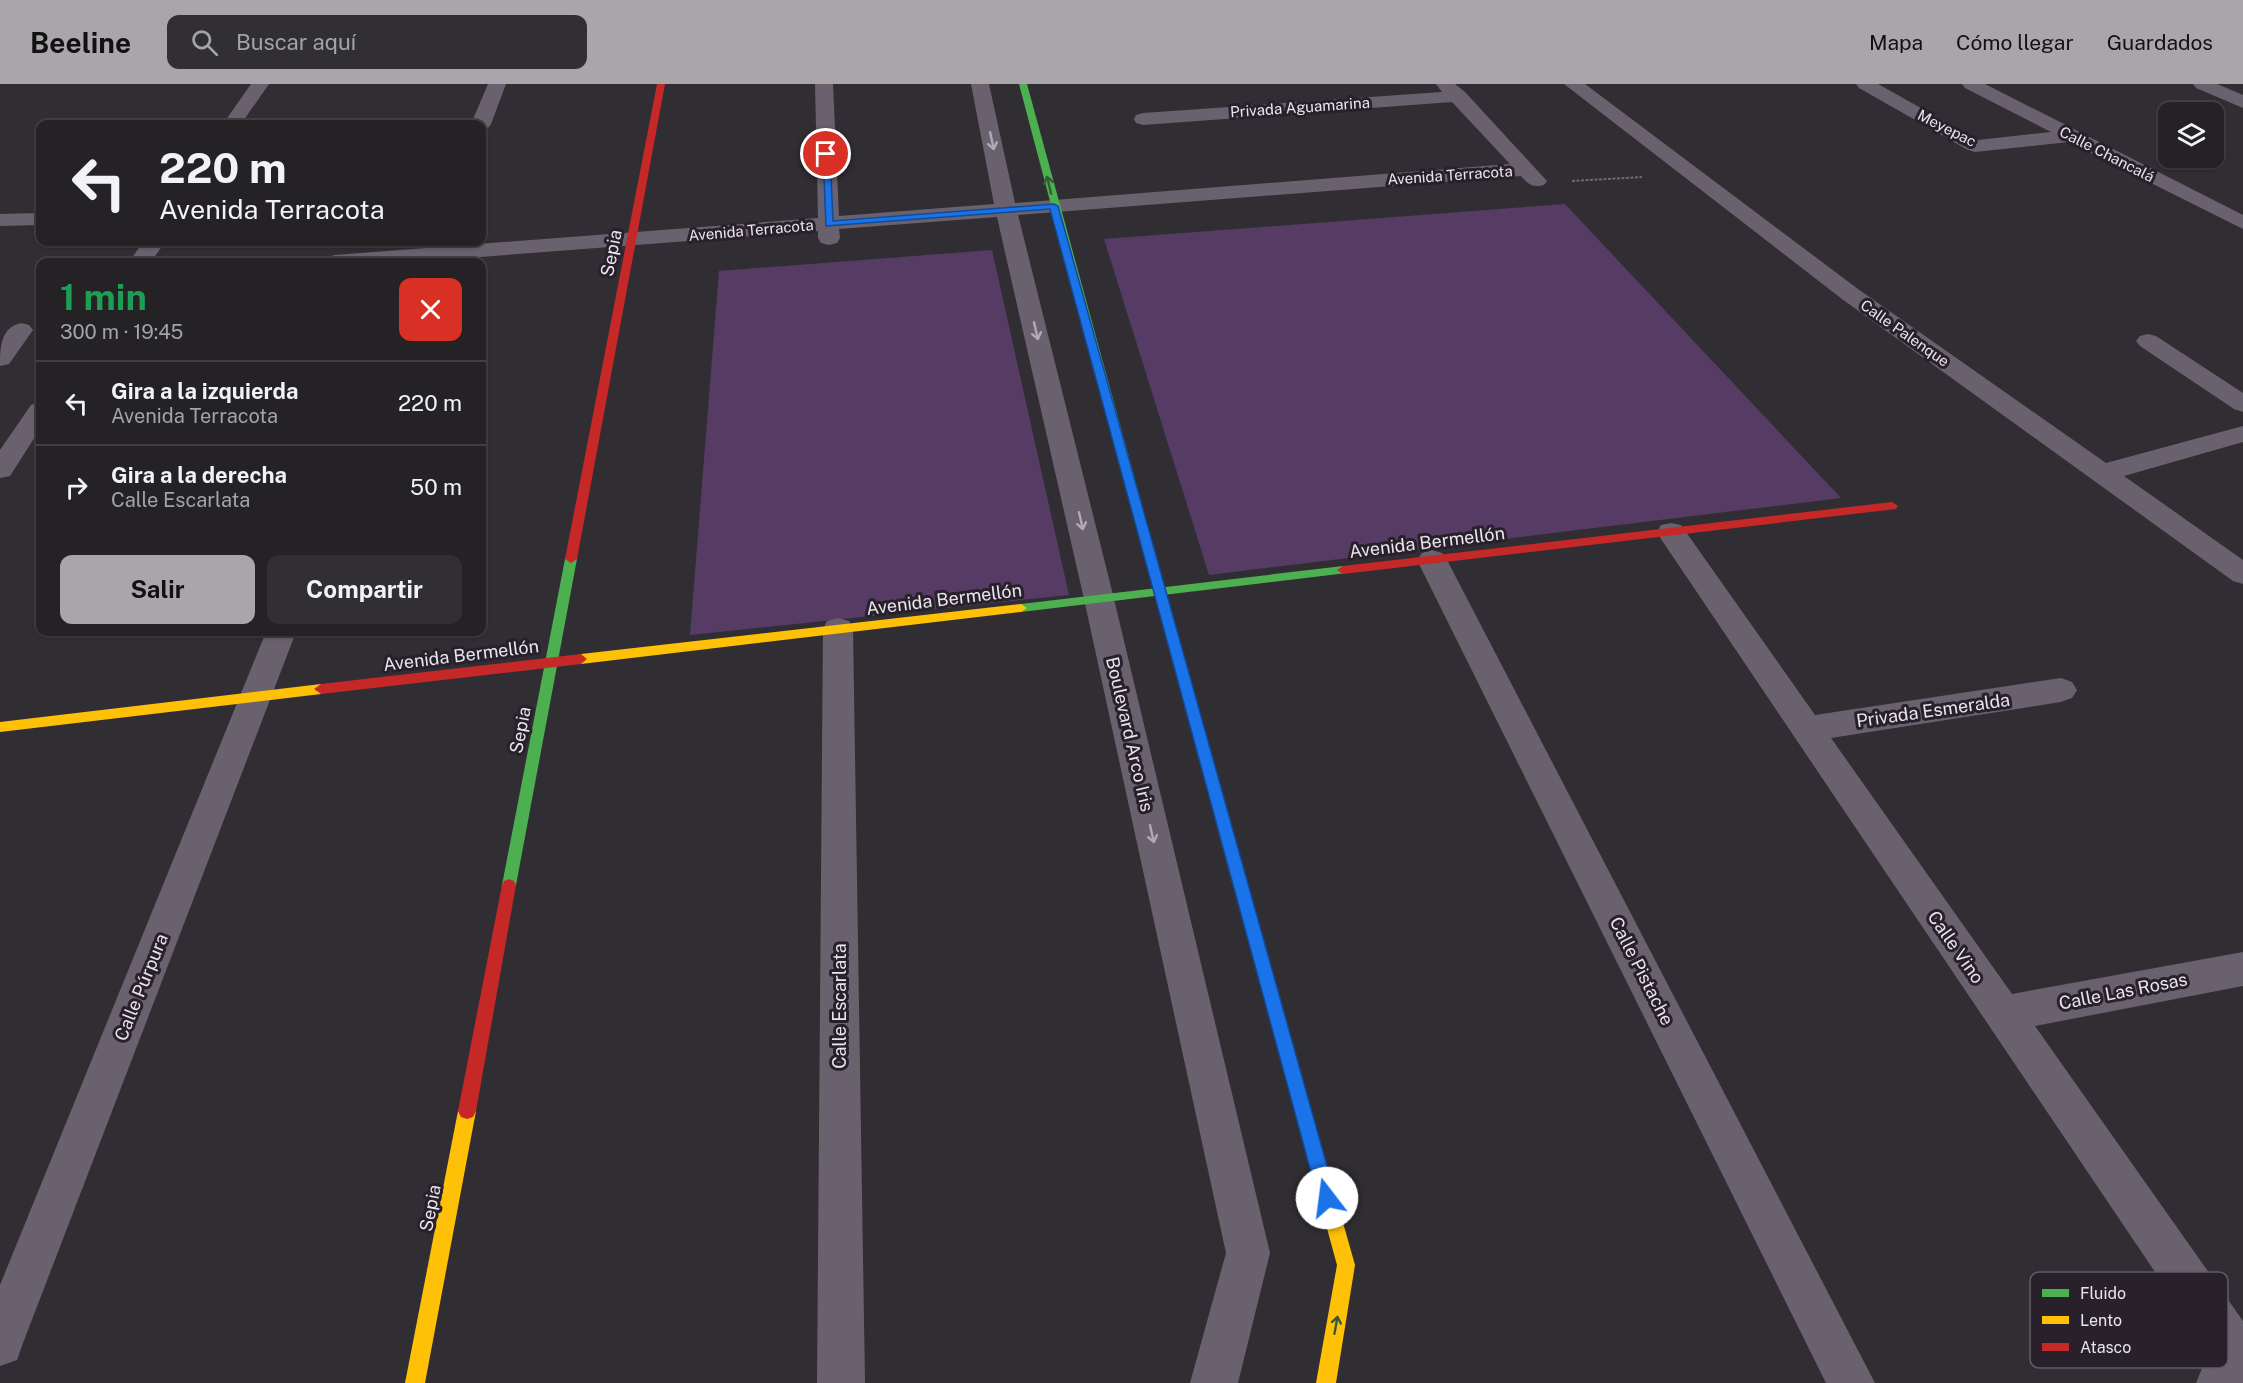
<!DOCTYPE html>
<html lang="es">
<head>
<meta charset="utf-8">
<style>
	:root { --surface:#252226; --page:#312f32; --text:#f1f3f6; --muted:#a3a4a7; --line:#423f43; --accent:#a9a5ab }
	body { margin:0; font-family:"Public Sans",sans-serif; background:var(--page); color:var(--text); height:100vh; display:flex; flex-direction:column; font-size:22px; white-space:nowrap }
	* { box-sizing:border-box; margin:0 }
	p { font-size:20px; color:var(--muted) }
	.icon { flex:none; width:33px; height:33px; fill:none; stroke:currentColor; stroke-width:2; stroke-linecap:round; stroke-linejoin:round }
	.map { position:relative; flex:1; overflow:hidden }
	.side { position:absolute; left:36px; top:174px; width:450px; height:378px; display:flex; flex-direction:column; background:var(--surface); border-radius:12px; box-shadow:0 2px 4px #0004,0 0 0 2px var(--line) }
	.side>* { flex:none }
	.banner { position:absolute; left:36px; top:36px; width:450px; height:126px; border-radius:12px; box-shadow:0 2px 4px #0004,0 0 0 2px var(--line); background:#252226; color:var(--text); overflow:hidden }
	.controls { position:absolute; left:2158px; top:18px; display:grid; gap:12px }
	.controls a { display:grid; place-items:center; width:66px; height:66px; border-radius:12px; background:var(--surface); box-shadow:0 2px 4px #0004,0 0 0 2px var(--line); font-size:30px }
	.pin { position:absolute; display:grid; place-items:center; width:51px; height:51px; color:#fff; margin:-26px; border:3px solid #fff; border-radius:50%; box-shadow:0 2px 6px #0007 }
	.me { position:absolute; width:66px; margin:-33px; rotate:345deg; stroke-linejoin:round; filter:drop-shadow(0 0 4px #0008) }
	.turn { display:flex; align-items:center; gap:21px; height:126px; padding:0 24px; font-size:27px }
	.turn .icon { width:78px; height:78px; stroke-width:2.5 }
	.turn b { display:block; font-size:42px; line-height:51px }
	.round { display:grid; place-items:center; flex:none; width:63px; height:63px; border-radius:12px; background:var(--page) }
	.summary { display:flex; align-items:center; justify-content:space-between; height:102px; padding:0 24px }
	h1 { font-size:36px; font-weight:700; line-height:45px; color:#1e9e55 }
	.action { display:flex; gap:12px; margin-top:auto; padding:12px 24px }
	.action a { flex:1; height:69px; border-radius:12px; background:var(--accent); color:#111; font-size:24px; font-weight:700; line-height:69px; text-align:center }
	.action a+a { background:var(--page); color:var(--text) }
	ul { padding:0; list-style:none }
	li { display:flex; align-items:center; gap:18px; height:84px; padding:0 24px; border-top:2px solid var(--line) }
	li div { flex:1 }
	li b { display:block; font-size:22px }
	li em { font-style:normal }
	header { display:flex; align-items:center; gap:36px; box-sizing:border-box; height:84px; padding:0 30px; background:var(--accent); color:#111 }
	header strong { font-size:28px }
	nav { display:flex; gap:33px; margin-inline-start:auto; font-size:21px }
	.search { width:420px; height:54px; background:var(--page); display:flex; align-items:center; gap:15px; box-sizing:border-box; padding:0 21px; border-radius:12px; color:var(--muted); font-size:22px }
	.map>svg:first-child { display:block }
	.green { fill:#563b65 }
	.lines { fill:none; stroke-linecap:round; stroke-linejoin:round }
	.path { stroke:#706974; stroke-width:2; stroke-dasharray:3 1.5; stroke-linecap:butt }
	.street { fill:#6a616f; fill-rule:evenodd }
	.fast { fill:#4caf50; fill-rule:evenodd }
	.slow { fill:#ffc107; fill-rule:evenodd }
	.jam { fill:#c62828; fill-rule:evenodd }
	.oneway { stroke:#b0aab4 }
	.oneway2 { stroke:#365a3a }
	.route { fill:#1a73e8; stroke:#114b97; stroke-width:1.5 }
	.labels { text-anchor:middle; dominant-baseline:central; stroke-width:6; stroke-linejoin:round; paint-order:stroke }
	.far-street-label { font-size:15px; fill:#e9e5ec; stroke:#28212c }
	.street-label { font-size:18px; fill:#e9e5ec; stroke:#28212c }
	.key { fill:#28212c; stroke:#625c66; stroke-width:1.5 }
	.key-label { font-size:16px; fill:#e9e5ec }
</style>
</head>
<body>
<header>
<strong>Beeline</strong>
<div class="search"><svg class="icon" aria-label="search" viewBox="0 0 24 24"><circle cx="10" cy="10" r="6"/><path d="M15 15l6 6"/></svg>Buscar aquí</div>
<nav><a>Mapa</a><a>Cómo llegar</a><a>Guardados</a></nav>
</header>
<div class="map">
<svg width="2243" height="1299" viewBox="0 0 2243 1299">
	<rect width="100%" height="100%" fill="#312e33"/>
	<g class="green">
		<path d="M1565,120l276,294 -632,77 -105,-336z"/>
		<path d="M992,166l77,345 -379,40 29,-364z"/>
	</g>
	<g class="lines">
		<path class="path" d="M1572,97l70,-4"/>
		<g class="street">
			<path d="M251,0h18l-28,40h-18z"/>
			<path d="M488,0h18l-15,40 -3,4 -6,2v-6h-11z"/>
			<path d="M815,0h18l6,132 155,-12 -23,-120h18l26,119 495,-39 -58,-62 -309,23 -7,-2 -2,-4 2,-4 7,-2 299,-21 -6,-8h19l10,8 82,89 -3,4c-12,3 -16,-1 -23,-9l-503,39 96,384 156,654 -32,130h-48l36,-130 -142,-654 -87,-382 -158,12 1,9 -3,5 -8,2 -8,-2 -3,-5v-7l-404,31h-90l3,-5 8,-2 483,-37z"/>
			<path d="M1564,0h21l273,205 248,174 137,-37v16l-119,34 119,84v24l-10,-3 -391,-282z"/>
			<path d="M1856,0h22l100,56 73,-8 -86,-44 -3,-4h23l258,131v14l-174,-87 -94,10 -7,-2 -109,-62z"/>
			<path d="M2193,0h24l26,11v13l-47,-20z"/>
			<path d="M40,129v12l-40,1v-12z"/>
			<path d="M143,158h22l-14,20h-22z"/>
			<path d="M21,239l8,2 4,5 -24,34 -9,2c0,-18 0,-38 21,-43z"/>
			<path d="M2148,250l8,2 87,57v19l-9,-3 -94,-63 -4,-5 4,-5z"/>
			<path d="M40,318v27l-30,47 -10,2v-28l31,-45z"/>
			<path d="M1671,439l10,2 134,190 246,-37 11,4 5,8 -5,8 -11,4 -230,36 181,256 231,-42v34l-208,40 208,295v62h-47l7,-17 12,-5 -554,-822 -4,-7 4,-7z"/>
			<path d="M1432,466l10,3 5,7 428,823h-49l-409,-823 5,-7z"/>
			<path d="M838,534l11,3 4,8 12,754h-48l6,-754 4,-8z"/>
			<path d="M266,548h30l-273,711 -6,17 -17,6v-81z"/>
		</g>
		<g class="fast">
			<path d="M1019,0h8l130,476 -6,4 -6,-4z"/>
			<path d="M571,471l6,4 -61,326 -2,4 -5,2 -5,-2 -2,-4 63,-326z"/>
			<path d="M1343,482l4,1 2,3 -2,3 -326,39 -6,-4 6,-4z"/>
		</g>
		<g class="slow">
			<path d="M1021,520l6,4 -6,4 -440,52 -6,-5 6,-5z"/>
			<path d="M321,600l7,5 -7,5 -321,38v-10z"/>
			<path d="M1226,744l5,2 2,4 122,431 -19,118h-20l21,-118 -118,-431 2,-4z"/>
			<path d="M467,1019l6,2 3,6 -51,272h-20l53,-272 3,-6z"/>
		</g>
		<g class="jam">
			<path d="M657,0h8l-88,475 -6,4 -6,-4z"/>
			<path d="M1892,418l6,4 -2,3 -553,65 -6,-4 6,-4z"/>
			<path d="M1151,472l6,4 76,274 -2,4 -5,2 -5,-2 -2,-4 -74,-274z"/>
			<path d="M581,570l6,5 -6,5 -260,30 -7,-5 7,-5z"/>
			<path d="M509,795l5,2 2,4 -40,226 -3,6 -6,2 -6,-2 -3,-6 44,-226 2,-4z"/>
		</g>
	</g>
	<defs><path id="oneway-shaft" d="M-6 0H5M1.5-3L5.5 0L1.5 3" fill="none" stroke-width="1.6" stroke-linecap="round" stroke-linejoin="round" transform="scale(1.5)"/></defs>
	<g class="oneway">
		<use href="#oneway-shaft" transform="translate(992 57) rotate(78)"/>
		<use href="#oneway-shaft" transform="translate(1036 247) rotate(77)"/>
		<use href="#oneway-shaft" transform="translate(1081 437) rotate(77)"/>
		<use href="#oneway-shaft" transform="translate(1152 750) rotate(77)"/>
	</g>
	<g class="oneway2">
		<use href="#oneway-shaft" transform="translate(1049 101) rotate(-104)"/>
		<use href="#oneway-shaft" transform="translate(1336 1241) rotate(-80)"/>
	</g>
	<path class="route" d="M823,68l7,2 3,67 221,-17 4,2 278,992 -2,6 -7,3 -6,-3 -3,-6 -268,-989 -224,17z"/>
	<g class="labels">
		<g class="far-street-label">
			<text transform="translate(1300 23) rotate(-4)">Privada Aguamarina</text>
			<text transform="translate(1947 44) rotate(27)">Meyepac</text>
			<text transform="translate(2107 70) rotate(27)">Calle Chancalá</text>
			<text transform="translate(1450 91) rotate(-4)">Avenida Terracota</text>
			<text transform="translate(751 146) rotate(-5)">Avenida Terracota</text>
			<text transform="translate(1905 249) rotate(35)">Calle Palenque</text>
		</g>
		<g class="street-label">
			<text transform="translate(611 169) rotate(-79)">Sepia</text>
			<text transform="translate(1427 458) rotate(-7)">Avenida Bermellón</text>
			<text transform="translate(944 515) rotate(-7)">Avenida Bermellón</text>
			<text transform="translate(461 571) rotate(-7)">Avenida Bermellón</text>
			<text transform="translate(1933 626) rotate(-8)">Privada Esmeralda</text>
			<text transform="translate(520 646) rotate(-79)">Sepia</text>
			<text transform="translate(1130 650) rotate(77)">Boulevard Arco Iris</text>
			<text transform="translate(1956 863) rotate(55)">Calle Vino</text>
			<text transform="translate(1642 887) rotate(63)">Calle Pistache</text>
			<text transform="translate(141 903) rotate(-68)">Calle Púrpura</text>
			<text transform="translate(2123 907) rotate(-11)">Calle Las Rosas</text>
			<text transform="translate(839 922) rotate(-90)">Calle Escarlata</text>
			<text transform="translate(430 1124) rotate(-79)">Sepia</text>
		</g>
	</g>
	<rect x="2030" y="1188" width="198" height="96" rx="9" class="key"/>
	<rect x="2042" y="1205" width="27" height="8" fill="#4caf50"/>
	<rect x="2042" y="1232" width="27" height="8" fill="#ffc107"/>
	<rect x="2042" y="1259" width="27" height="8" fill="#c62828"/>
	<g class="key-label">
		<text x="2080" y="1215">Fluido</text>
		<text x="2080" y="1242">Lento</text>
		<text x="2080" y="1269">Atasco</text>
	</g>
</svg>
<div class="controls">
<a><svg class="icon" aria-label="layers" viewBox="0 0 24 24"><path d="M12 4l9 5-9 5-9-5zM3 14l9 5 9-5"/></svg></a>
</div>
<div class="pin" style="left:826px;top:70px;background:#d93025"><svg class="icon" aria-label="arrive" viewBox="0 0 24 24"><path d="M6 21V4h12l-3 4 3 4H6"/></svg></div>
<svg class="me" style="left:1327px;top:1114px" viewBox="-20 -20 40 40"><circle r="19" fill="#fff"/><path d="M0-13L10 11 0 6-10 11z" fill="#1a73e8"/></svg>
<div class="banner">
<div class="turn"><svg class="icon" aria-label="left" viewBox="0 0 24 24"><path d="M17 20v-9H6M10 6l-5 5 5 5"/></svg><div><b>220 m</b>Avenida Terracota</div></div>
</div>
<section class="side">
<div class="summary"><div><h1>1 min</h1><p>300 m · 19:45</p></div><a class="round" style="background:#d93025;color:#fff"><svg class="icon" aria-label="close" viewBox="0 0 24 24"><path d="M6 6l12 12M18 6L6 18"/></svg></a></div>
<ul>
<li><svg class="icon" aria-label="left" viewBox="0 0 24 24"><path d="M17 20v-9H6M10 6l-5 5 5 5"/></svg><div><b>Gira a la izquierda</b><p>Avenida Terracota</p></div><em>220 m</em></li>
<li><svg class="icon" aria-label="right" viewBox="0 0 24 24"><path d="M7 20v-9h11M14 6l5 5-5 5"/></svg><div><b>Gira a la derecha</b><p>Calle Escarlata</p></div><em>50 m</em></li>
</ul>
<div class="action"><a>Salir</a><a>Compartir</a></div>
</section>
</div>
</body>
</html>
